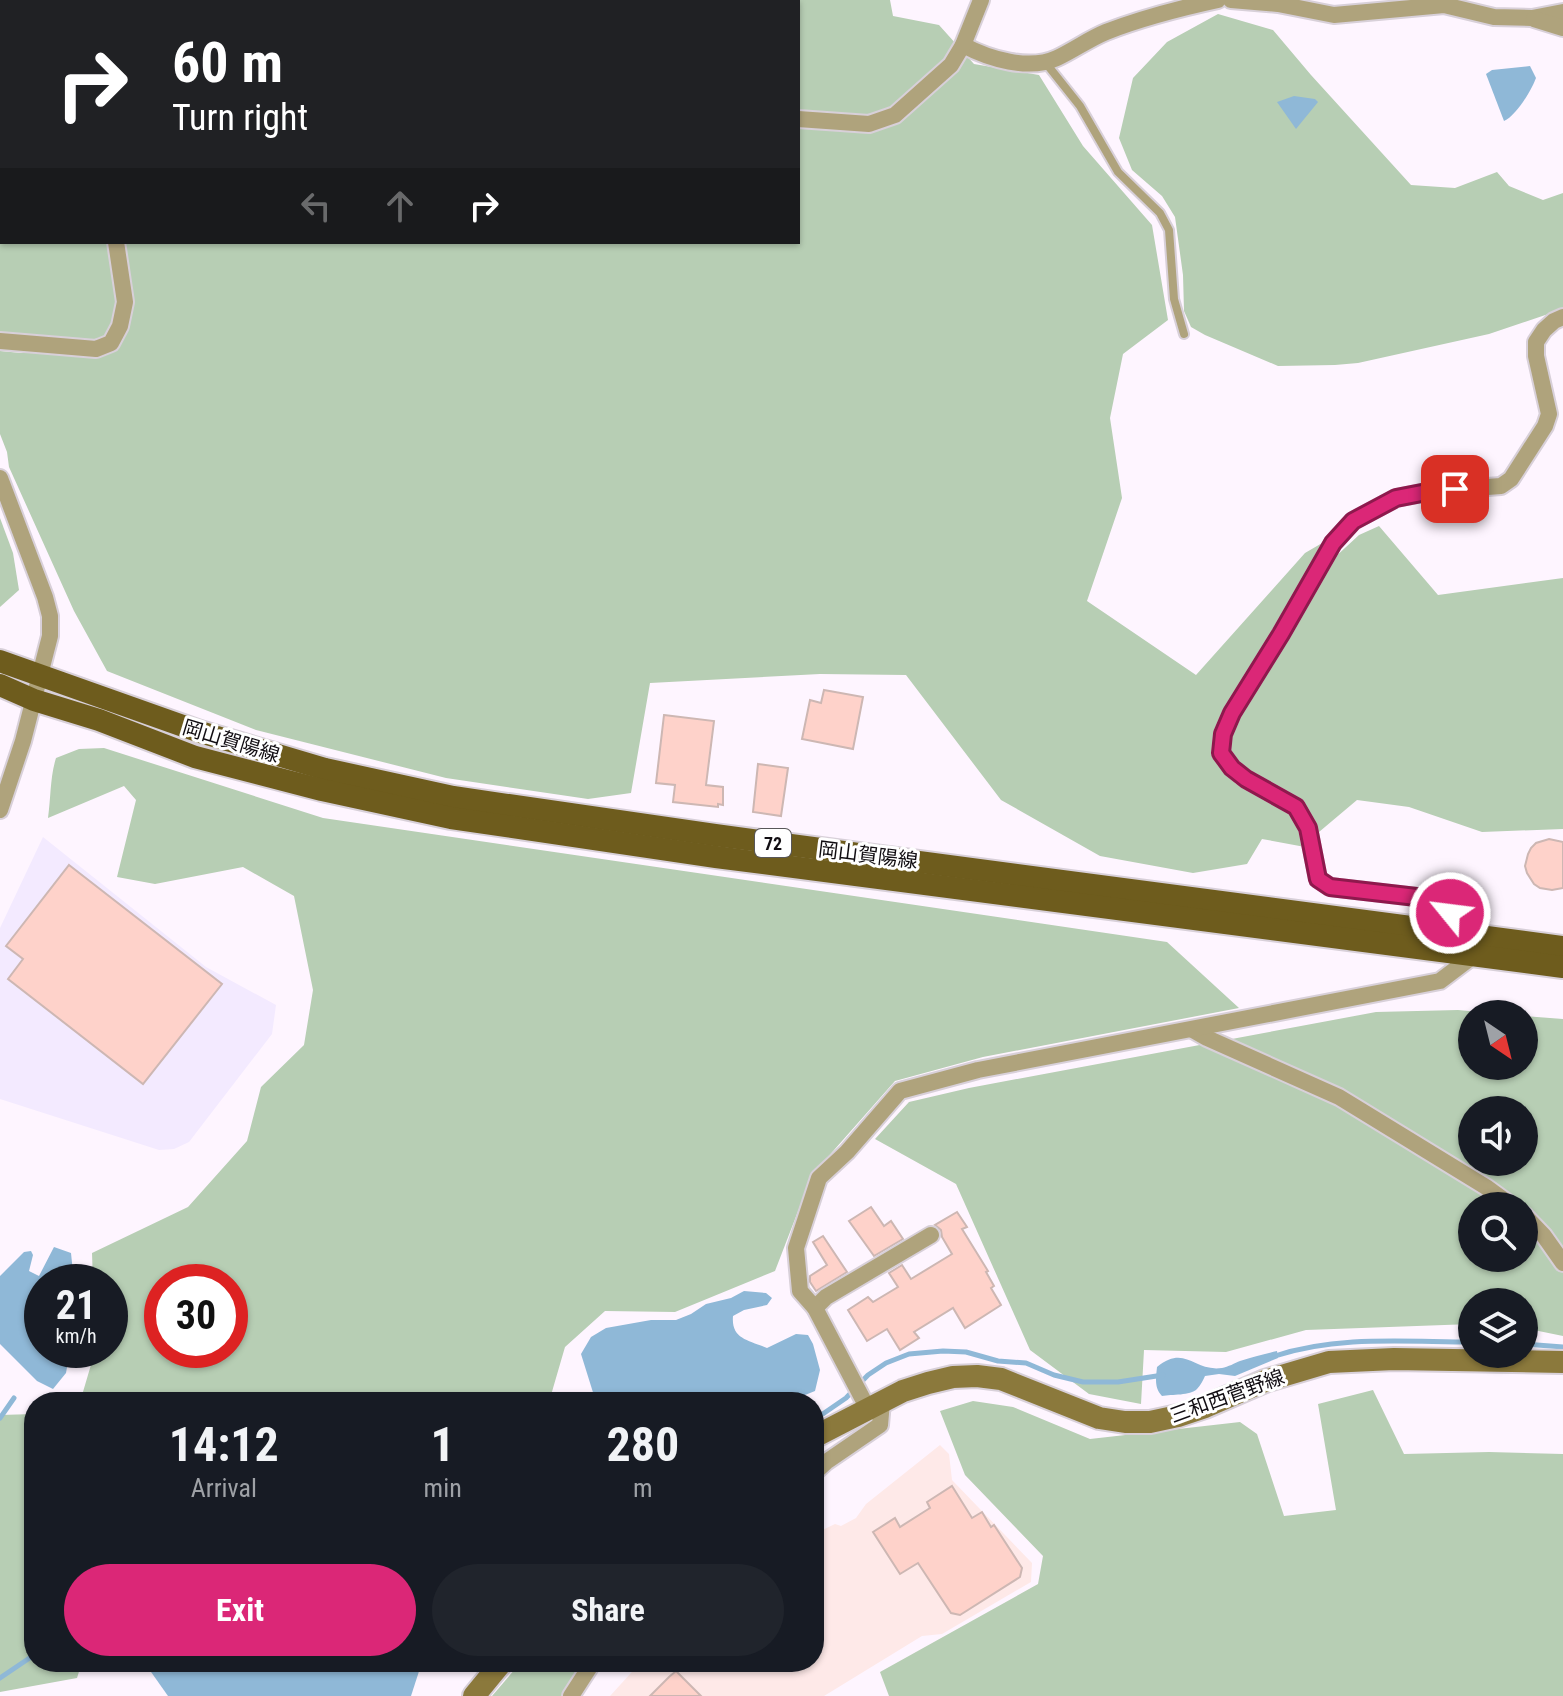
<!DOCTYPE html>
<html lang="en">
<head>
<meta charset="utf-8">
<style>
	:root { --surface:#171b24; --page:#20242c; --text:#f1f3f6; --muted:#9ea1a6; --accent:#db2777 }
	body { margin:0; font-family:"Roboto Condensed","Noto Sans JP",sans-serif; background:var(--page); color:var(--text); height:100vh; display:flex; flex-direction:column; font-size:30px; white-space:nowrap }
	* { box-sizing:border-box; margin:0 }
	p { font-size:26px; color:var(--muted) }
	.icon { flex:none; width:44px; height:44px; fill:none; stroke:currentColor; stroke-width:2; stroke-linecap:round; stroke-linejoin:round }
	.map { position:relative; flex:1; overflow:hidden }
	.sheet { position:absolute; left:24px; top:1392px; width:800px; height:280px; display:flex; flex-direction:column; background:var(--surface); border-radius:32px; box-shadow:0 2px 6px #0004 }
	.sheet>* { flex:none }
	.guide { position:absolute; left:0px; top:0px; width:800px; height:244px; box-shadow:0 2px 6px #0004; background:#202124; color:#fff; overflow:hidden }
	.needle { width:52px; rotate:145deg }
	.controls { position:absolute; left:1458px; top:1000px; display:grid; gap:16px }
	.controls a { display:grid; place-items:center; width:80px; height:80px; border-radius:50%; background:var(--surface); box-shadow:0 2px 6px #0004; font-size:40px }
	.speed { position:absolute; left:24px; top:1264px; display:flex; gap:16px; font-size:40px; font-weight:700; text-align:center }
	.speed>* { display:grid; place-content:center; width:104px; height:104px; border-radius:50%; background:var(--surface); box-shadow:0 2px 6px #0004; line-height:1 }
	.speed small { font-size:20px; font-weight:400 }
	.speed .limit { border:12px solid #d22; background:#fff; color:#111 }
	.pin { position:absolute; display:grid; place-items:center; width:68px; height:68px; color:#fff; margin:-34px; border-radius:16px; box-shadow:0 4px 12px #0006 }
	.me { position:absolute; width:88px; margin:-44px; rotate:299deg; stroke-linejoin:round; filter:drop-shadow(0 0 6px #0008) }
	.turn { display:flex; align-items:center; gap:28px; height:168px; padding:0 40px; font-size:36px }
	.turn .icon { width:104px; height:104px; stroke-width:2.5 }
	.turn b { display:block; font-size:56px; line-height:68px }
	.lanes { display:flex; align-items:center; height:76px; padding:0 40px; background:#0003; justify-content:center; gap:40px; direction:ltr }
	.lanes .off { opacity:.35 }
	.eta { display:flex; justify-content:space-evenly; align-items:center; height:136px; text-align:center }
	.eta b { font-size:48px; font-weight:700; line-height:56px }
	.cta { display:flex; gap:16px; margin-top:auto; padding:16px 40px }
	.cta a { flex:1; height:92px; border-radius:48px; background:var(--accent); color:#fff; font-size:32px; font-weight:700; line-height:92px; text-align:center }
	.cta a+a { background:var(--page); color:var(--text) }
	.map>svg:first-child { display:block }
	.industrial { fill:#f3eaff }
	.education { fill:#fee9e8 }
	.green { fill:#b7ceb4; fill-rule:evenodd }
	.water { fill:#8fb8d7 }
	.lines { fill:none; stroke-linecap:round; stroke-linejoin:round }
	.stream { stroke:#8fb8d7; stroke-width:5 }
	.building { fill:#fed2ca; stroke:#cdb7b3; stroke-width:2 }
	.service-casing { stroke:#d8d0d9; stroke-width:12 }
	.minor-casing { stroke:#d8d0d9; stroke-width:20 }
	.secondary-casing { stroke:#d8d0d9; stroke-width:26 }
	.primary-casing { stroke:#d8d0d9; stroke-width:26 }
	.service { stroke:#afa37c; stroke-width:8 }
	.minor { stroke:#afa37c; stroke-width:16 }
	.secondary { stroke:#8b793c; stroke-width:22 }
	.primary { stroke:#6e5c1d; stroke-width:22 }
	.route-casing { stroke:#8e194d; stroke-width:20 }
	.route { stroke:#db2777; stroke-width:14 }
	.labels { text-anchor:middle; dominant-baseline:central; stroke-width:6; stroke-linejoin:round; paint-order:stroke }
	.shield { fill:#fff; stroke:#585659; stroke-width:2 }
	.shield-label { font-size:18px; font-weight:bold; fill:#110d12 }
	.street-label { font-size:20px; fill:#110d12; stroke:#fff }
</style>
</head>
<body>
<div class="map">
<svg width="1563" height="1696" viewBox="0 0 1563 1696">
	<rect width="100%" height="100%" fill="#fef5ff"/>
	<path class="industrial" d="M43,837l163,130 70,38 -4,29 -83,108 -15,7 -15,1 -159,-51v-171z"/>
	<path class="education" d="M940,1445l9,9 3,26 80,83 -1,19 -89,52 -20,2 -98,60h-214l31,-34h173v-128l21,-10 6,2 15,-8 10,-14z"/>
	<g class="green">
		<path d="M0,0h890l3,16 46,9 35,39 65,11 44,71 69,79 16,95 -45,34 -13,64 12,80 -35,103 109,74 109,-122 24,-14 -114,217 20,27 56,30 11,15 3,19 -43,-8 -15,25 -54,9 -93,-17 -99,-56 -95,-125 -86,-1 -170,9 -19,110 -43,6 -142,-21 -190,-48 -149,-59 -33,-60 -65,-144 -2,-15 -7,-18v-83l21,2 31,-4 -52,-14zM2,2h796v240h-796z"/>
		<path d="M1218,14l55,16 38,45 100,110 44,3 42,-16 12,14 34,14 20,-7v116l-74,25 -131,29 -23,2 -57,1 -73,-31 -14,-8 -7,-16 -1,-36 -8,-58 -13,-21 -30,-26 -13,-32 14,-60 34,-36z"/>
		<path d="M0,518l13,35 6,37 -19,17z"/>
		<path d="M1379,526l59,69 125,-17v251l-81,3 -73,-25 -52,-7 -38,32 -19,-33 -56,-30 -13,-15 -1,-23 103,-172 26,-24z"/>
		<path d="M104,748l219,70 844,124 72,66 -256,49 -88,24 -83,94 -37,96 -100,41 -70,-1 -40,36 -16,55h-469l13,-44v-8h17v-68h-17l-1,-29 96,-46 59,-66 14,-54 43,-42 9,-55 -19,-94 -51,-29 -88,17 -38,-7 19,-77 -12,-14 -76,32c3,-21 2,-41 8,-60l23,-9zM162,1282h68v68h-68z"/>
		<path d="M1458,1010l44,4h-30v52h52v-50l39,3v317l-39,-8v-26h-52v22l-166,6 -80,22 -82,-2 -3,54 -52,-10 -59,-44 -74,-166 -81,-45 34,-37 60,-14 407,-76zM1472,1110h52v52h-52zM1472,1206h52v52h-52z"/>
		<path d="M1373,1390l31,64 85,-2 74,2v242h-674l-9,-24 158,-88 5,-28 -78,-81 -25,-64 33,-10 40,6 77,32 150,-17 17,12 27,82 52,-6 -18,-106z"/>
		<path d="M34,1414v248h48l-5,16 -77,14v-277z"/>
		<path d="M521,1662h64l-22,34h-71z"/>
	</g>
	<g class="water">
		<path d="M1530,66l6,12c-5,13 -20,38 -32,43l-18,-47 6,-4z"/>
		<path d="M1294,96l21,3 3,3 -22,27 -19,-27z"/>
		<path d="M54,1247l17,6 3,29h-32v68h28l-4,23 -13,16 -16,-8 -37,-37v-68l24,-24 7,-1 2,4 -4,16 10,5z"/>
		<path d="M744,1291l22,2 6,5 -5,7 -23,5 -11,6c-2,23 15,24 34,32l29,-14 12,1 5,9 7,26 -5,21 -15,6 -2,5h-202l-15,-48 10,-17 15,-9 45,-8h25l15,-6 15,-10 25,-6z"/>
		<path d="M1277,1351l1,7 -43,18 -16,-2 -14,2c-2,4 -4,9 -8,13 -7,7 -25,5 -35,7 -8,-8 -6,-18 -5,-29 29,-23 36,5 65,1 6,-1 13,-5 18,-7 13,-4 24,-7 37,-10z"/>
		<path d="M144,1662h278l-11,34h-243z"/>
	</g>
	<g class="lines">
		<g class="stream">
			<path d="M1524,1344l39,3"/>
			<path d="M1275,1356c63,-21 132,-14 197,-14"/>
			<path d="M0,1418l14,-20"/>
			<path d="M814,1420l32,-22 22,-23 18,-12 23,-9 34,-3 23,1 32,9 28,2 28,12 29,7h35l45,-7"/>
			<path d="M0,1678l34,-23"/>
		</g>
	</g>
	<g class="building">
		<path d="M824,690l39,7 -10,52 -51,-10 8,-39 11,3z"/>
		<path d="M664,715l50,6 -8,64 17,2v18l-5,-1v3l-45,-5 2,-17 -19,-2z"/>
		<path d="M758,764l30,4 -7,48 -28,-4z"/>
		<path d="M1549,839l14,3v46l-11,2 -12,-2 -6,-4 -7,-11 -2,-7 3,-12 3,-6 5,-5z"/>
		<path d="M69,865l153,119 -79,100 -135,-105 15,-20 -17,-13z"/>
		<path d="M871,1207l13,19 7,-5 12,18 -29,17 -25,-35z"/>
		<path d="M957,1212l10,15 -5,2 26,42 -2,1 8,14 -3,2 10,17 -36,23 -12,-20 -39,24 5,6 -19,12 -13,-21 -20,12 -19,-31 20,-13 5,5 25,-15 -9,-14 13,-8 9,14 41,-25 -10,-17 -1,-7 -6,-5z"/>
		<path d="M823,1236l24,36 -31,19 -6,-9v-6l17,-11 -14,-23z"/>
		<path d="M952,1486l20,32 10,-6 9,15 3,-2 28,43 -2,9 -60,38 -9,-2 -33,-50 -18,11 -27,-42 22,-14 5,9 30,-19 -3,-6z"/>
		<path d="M676,1671l25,25h-51l19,-19z"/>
	</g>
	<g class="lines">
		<defs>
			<path id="service" d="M1045,62l35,44 38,66 42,41 9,17 5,69 10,35"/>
			<g id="minor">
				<path d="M1231,0l47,4 56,11 110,-10 50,12 38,1 31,-6"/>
				<path d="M1534,19l29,9"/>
				<path d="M963,45c26,14 66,26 94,13 17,-8 32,-19 49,-26 36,-14 75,-24 112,-32"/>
				<path d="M798,119l71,5 26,-9 56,-50 12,-20 18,-45"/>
				<path d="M0,341l96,8 15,-6 9,-17 5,-24 -9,-60"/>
				<path d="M0,478l45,119 5,19v20l-27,105 -23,69"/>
				<path d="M1449,931l2,-30 -121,-14 -12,-8 -10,-51 -12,-21 -50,-28 -14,-11 -11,-15 2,-19 9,-21 49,-79 52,-91 20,-22 43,-23 36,-7 69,-5 10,-7 34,-53 4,-12 -13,-58v-14l8,-12 10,-9 9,-4"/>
				<path d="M1193,1030l14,8 132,59 147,90 26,19"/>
				<path d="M1524,1215l20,21 19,27"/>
				<path d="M815,1308l11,-11 105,-62"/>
				<path d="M868,1409l-53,-101 -15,-17 -4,-43 23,-70 28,-26 53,-61 78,-21 462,-89 33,-25"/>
				<path d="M814,1473l12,-11 54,-37 2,-23"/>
				<path d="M571,1696l22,-34"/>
			</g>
			<g id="secondary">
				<path d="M814,1437l89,-46 25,-8 25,-6 24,-1 24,3 98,39 26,4h25l28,-6 27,-9 60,-26 64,-19 65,-3 169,3"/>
				<path d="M474,1696l28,-34"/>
			</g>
			<g id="primary">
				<path d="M0,661l200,71 125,37 128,28 262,38 848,112"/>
				<path d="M0,685l34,15 65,20 96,37 127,33 129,28 265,39 847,110"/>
			</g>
		</defs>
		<use href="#service" class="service-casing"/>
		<use href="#minor" class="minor-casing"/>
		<use href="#secondary" class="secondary-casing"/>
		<use href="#primary" class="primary-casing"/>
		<use href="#service" class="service"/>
		<use href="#minor" class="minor"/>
		<use href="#secondary" class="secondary"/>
		<use href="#primary" class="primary"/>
	</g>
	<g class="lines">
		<defs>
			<path id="route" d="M1450,913l1,-12 -121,-14 -12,-8 -10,-51 -12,-21 -50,-28 -14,-11 -11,-15 2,-19 9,-21 49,-79 52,-91 20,-22 43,-23 36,-7 23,-2"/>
		</defs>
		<use href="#route" class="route-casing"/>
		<use href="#route" class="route"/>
	</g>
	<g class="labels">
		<rect class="shield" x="755" y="829" width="36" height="28" rx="6"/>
		<g class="shield-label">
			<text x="773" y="843">72</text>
		</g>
		<g class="street-label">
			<text transform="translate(231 741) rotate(17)">岡山賀陽線</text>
			<text transform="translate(868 855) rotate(7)">岡山賀陽線</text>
			<text transform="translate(1227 1396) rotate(-20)">三和西菅野線</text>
		</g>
	</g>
</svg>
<div class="controls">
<a><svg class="needle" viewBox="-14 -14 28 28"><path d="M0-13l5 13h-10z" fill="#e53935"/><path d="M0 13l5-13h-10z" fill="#9ea1a6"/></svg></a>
<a><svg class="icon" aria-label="sound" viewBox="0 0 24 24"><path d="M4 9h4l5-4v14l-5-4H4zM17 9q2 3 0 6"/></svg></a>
<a><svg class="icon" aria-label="search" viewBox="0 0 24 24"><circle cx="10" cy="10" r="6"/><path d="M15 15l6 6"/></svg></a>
<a><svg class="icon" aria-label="layers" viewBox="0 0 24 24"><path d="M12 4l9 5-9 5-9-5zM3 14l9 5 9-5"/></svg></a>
</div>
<div class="speed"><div>21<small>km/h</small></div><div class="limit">30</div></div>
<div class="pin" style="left:1455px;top:489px;background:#d93025"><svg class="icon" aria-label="arrive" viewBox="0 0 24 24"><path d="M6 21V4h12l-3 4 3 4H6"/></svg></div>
<svg class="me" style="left:1450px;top:913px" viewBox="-20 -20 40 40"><circle r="17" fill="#db2777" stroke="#fff" stroke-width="3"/><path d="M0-11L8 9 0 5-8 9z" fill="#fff"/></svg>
<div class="guide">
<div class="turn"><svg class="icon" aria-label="right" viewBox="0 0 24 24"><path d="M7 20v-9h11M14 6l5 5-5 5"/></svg><div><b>60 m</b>Turn right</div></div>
<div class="lanes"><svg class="icon off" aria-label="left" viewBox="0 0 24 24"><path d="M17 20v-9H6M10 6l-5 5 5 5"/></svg><svg class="icon off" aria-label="ahead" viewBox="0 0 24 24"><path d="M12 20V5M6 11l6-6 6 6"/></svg><svg class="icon" aria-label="right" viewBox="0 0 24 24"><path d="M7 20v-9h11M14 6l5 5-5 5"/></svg></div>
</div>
<section class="sheet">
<div class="eta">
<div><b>14:12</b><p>Arrival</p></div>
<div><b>1</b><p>min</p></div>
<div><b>280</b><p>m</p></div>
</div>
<div class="cta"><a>Exit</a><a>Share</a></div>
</section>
</div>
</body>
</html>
